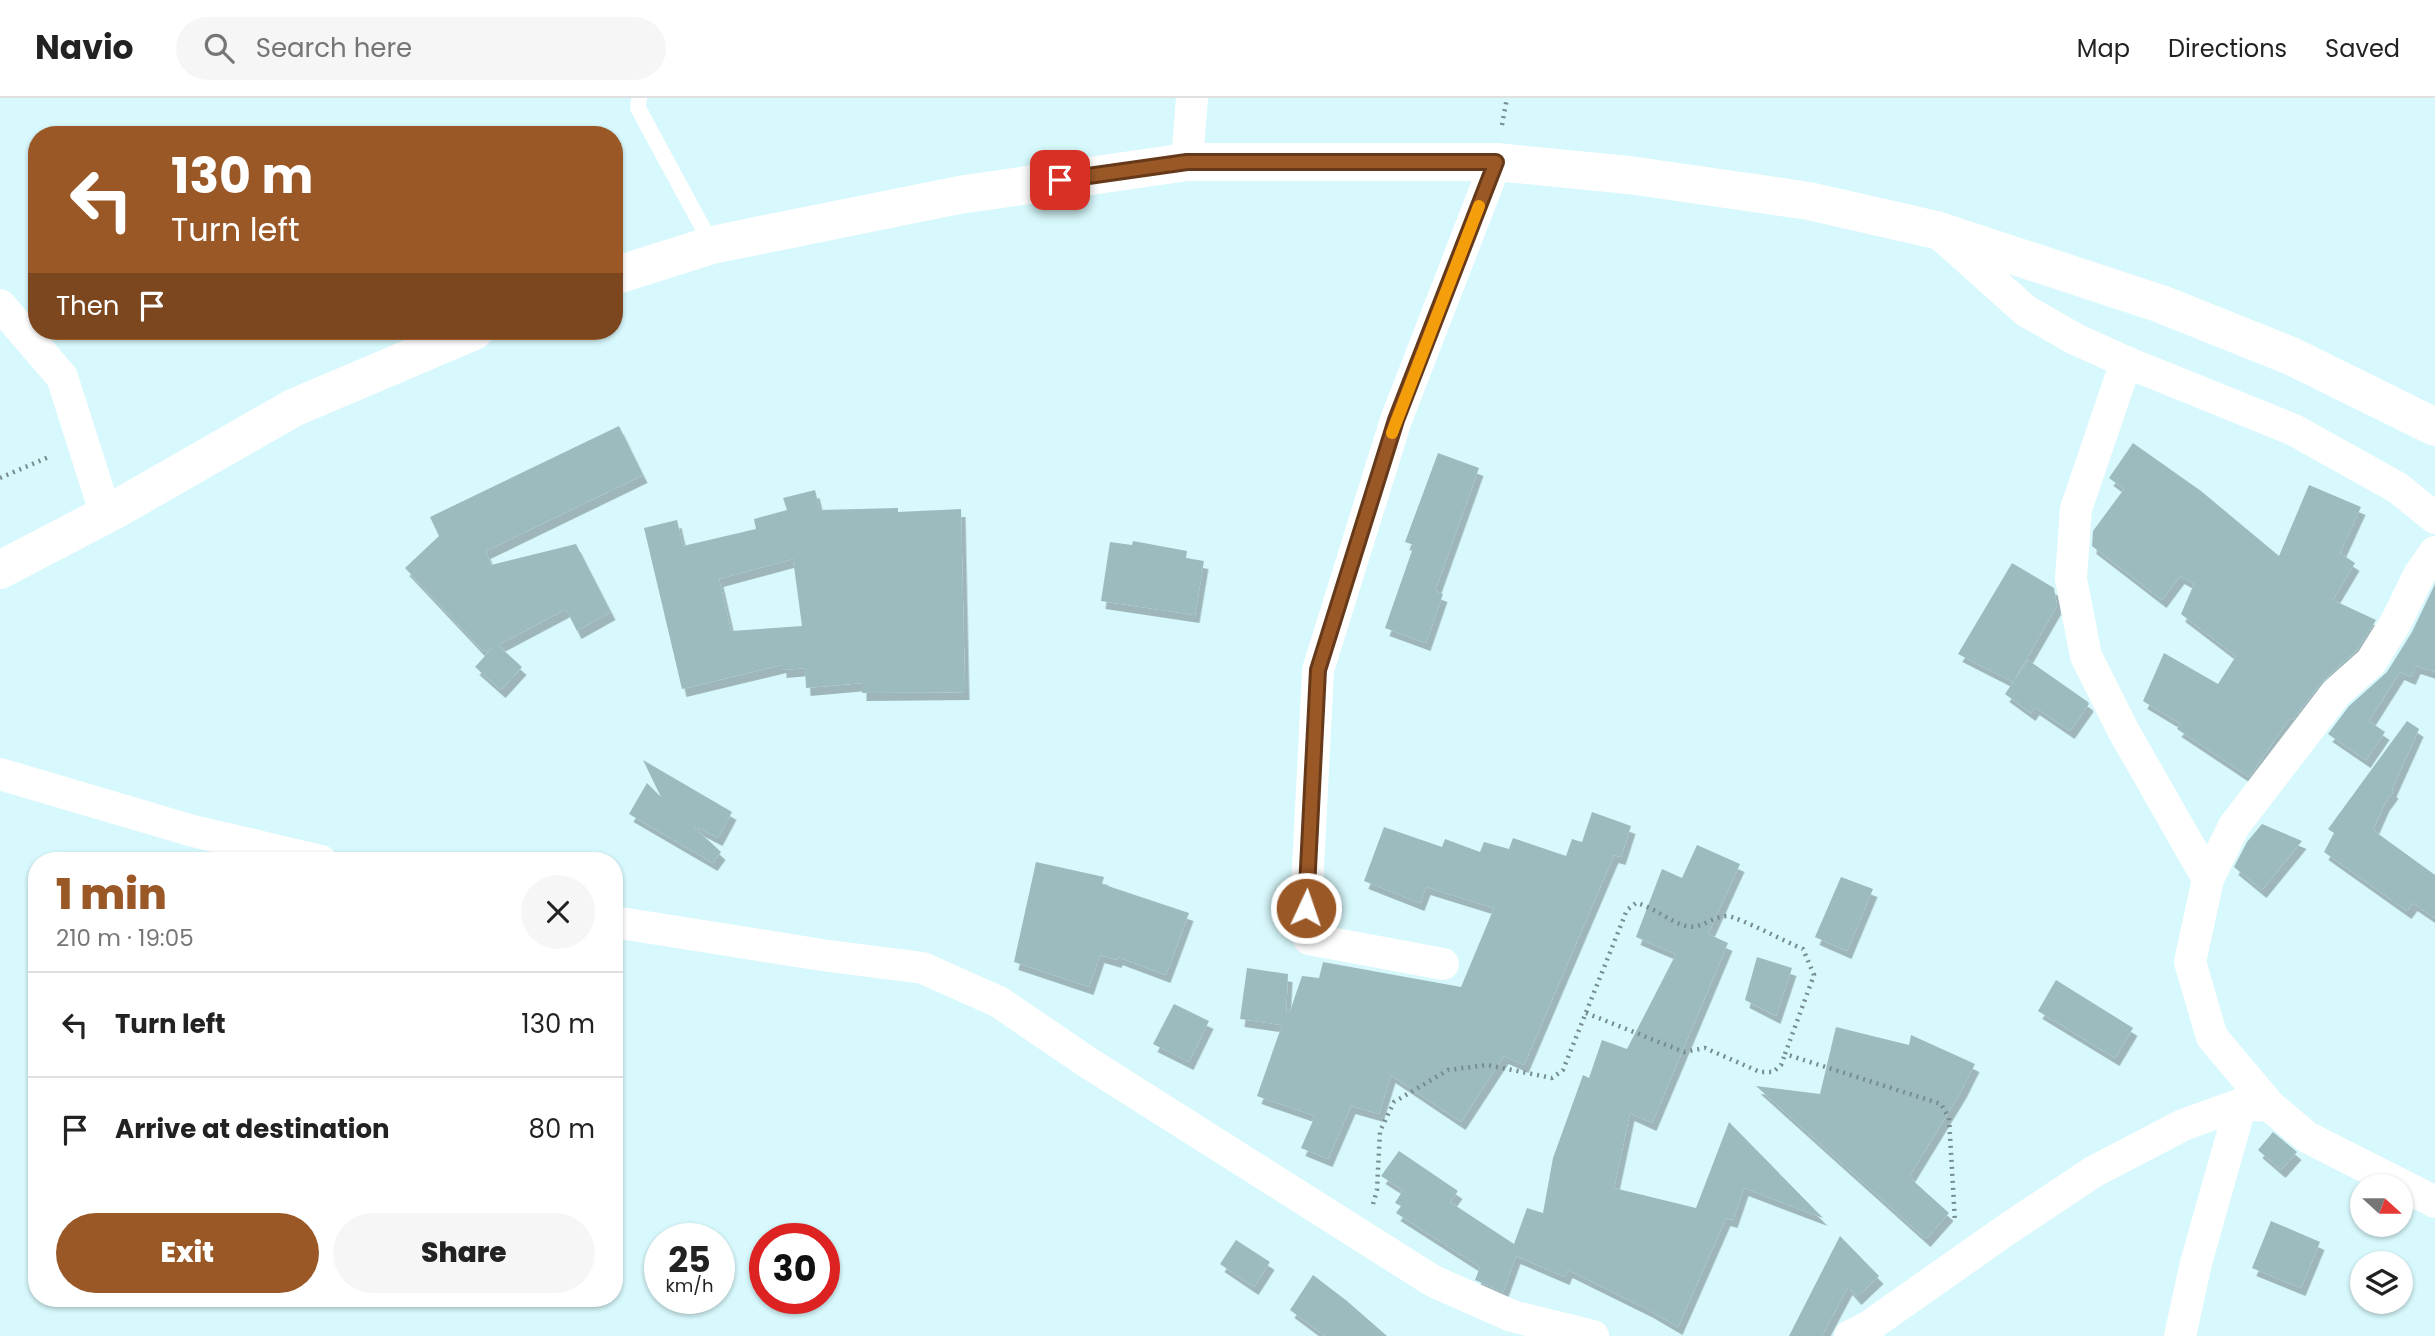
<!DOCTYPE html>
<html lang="en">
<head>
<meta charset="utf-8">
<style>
	:root { --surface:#fff; --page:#f6f6f6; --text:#222; --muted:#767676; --line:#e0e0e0; --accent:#9b5827 }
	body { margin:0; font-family:Poppins,sans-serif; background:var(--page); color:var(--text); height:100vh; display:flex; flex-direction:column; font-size:26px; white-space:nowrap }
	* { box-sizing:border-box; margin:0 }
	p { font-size:23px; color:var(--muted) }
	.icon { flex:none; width:38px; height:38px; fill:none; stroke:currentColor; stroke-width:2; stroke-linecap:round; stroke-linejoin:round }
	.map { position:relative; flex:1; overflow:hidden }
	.side { position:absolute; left:28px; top:754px; width:595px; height:455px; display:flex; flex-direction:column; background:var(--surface); border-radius:28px; box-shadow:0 2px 5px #0004 }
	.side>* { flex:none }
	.guide { position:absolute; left:28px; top:28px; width:595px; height:214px; border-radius:28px; box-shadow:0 2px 5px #0004; background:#9b5827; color:#fff; overflow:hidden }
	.needle { width:46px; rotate:111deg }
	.tools { position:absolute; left:2350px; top:1076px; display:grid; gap:14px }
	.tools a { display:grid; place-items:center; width:63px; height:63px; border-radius:50%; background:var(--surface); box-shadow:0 2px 5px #0004; font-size:35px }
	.speed { position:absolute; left:644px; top:1125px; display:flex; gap:14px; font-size:35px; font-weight:700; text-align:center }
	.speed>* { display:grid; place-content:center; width:91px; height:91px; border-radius:50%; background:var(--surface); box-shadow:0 2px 5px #0004; line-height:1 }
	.speed small { font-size:18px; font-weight:400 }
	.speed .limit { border:10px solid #d22; background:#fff; color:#111 }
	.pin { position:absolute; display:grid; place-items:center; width:60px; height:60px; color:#fff; margin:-30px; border-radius:14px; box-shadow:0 4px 10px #0006 }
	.me { position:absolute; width:77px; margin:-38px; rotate:3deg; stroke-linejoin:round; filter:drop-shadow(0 0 5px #0008) }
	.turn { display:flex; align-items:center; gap:24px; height:147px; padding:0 28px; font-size:32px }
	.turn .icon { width:91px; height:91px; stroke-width:2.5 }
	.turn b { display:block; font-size:49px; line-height:60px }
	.then { display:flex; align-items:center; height:66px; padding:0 28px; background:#0003; gap:14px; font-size:26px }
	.round { display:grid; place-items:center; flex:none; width:74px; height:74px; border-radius:37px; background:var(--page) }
	.headline { display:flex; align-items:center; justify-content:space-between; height:119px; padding:0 28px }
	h1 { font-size:42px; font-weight:800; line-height:52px; color:var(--accent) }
	.cta { display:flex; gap:14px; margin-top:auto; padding:14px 28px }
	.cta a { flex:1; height:80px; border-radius:42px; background:var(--accent); color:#fff; font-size:28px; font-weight:800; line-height:80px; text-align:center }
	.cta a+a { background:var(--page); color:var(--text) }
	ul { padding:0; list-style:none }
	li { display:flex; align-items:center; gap:21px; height:105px; padding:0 28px; border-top:2px solid var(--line) }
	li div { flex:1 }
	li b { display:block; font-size:26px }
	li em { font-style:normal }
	header { display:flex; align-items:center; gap:42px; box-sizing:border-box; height:98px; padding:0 35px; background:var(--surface); border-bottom:2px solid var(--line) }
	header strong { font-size:33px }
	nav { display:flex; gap:38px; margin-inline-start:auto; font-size:24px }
	.search { width:490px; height:63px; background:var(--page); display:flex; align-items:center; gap:18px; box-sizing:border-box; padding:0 24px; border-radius:38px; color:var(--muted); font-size:26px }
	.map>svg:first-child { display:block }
	.building { fill:#9bbbbf; fill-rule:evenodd; filter:url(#shadow) }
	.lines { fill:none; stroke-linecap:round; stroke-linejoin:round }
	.path { stroke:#768d90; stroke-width:4.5; stroke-dasharray:2 5; stroke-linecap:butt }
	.service { stroke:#fff; stroke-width:16 }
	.minor { stroke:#fff; stroke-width:32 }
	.secondary { stroke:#fff; stroke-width:38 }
	.route-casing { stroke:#653919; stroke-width:18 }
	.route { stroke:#9b5827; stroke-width:12 }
	.slow { stroke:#f59e0b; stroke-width:12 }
</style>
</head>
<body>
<header>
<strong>Navio</strong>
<div class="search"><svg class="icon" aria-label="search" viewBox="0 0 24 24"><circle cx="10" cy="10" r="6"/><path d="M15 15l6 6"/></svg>Search here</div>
<nav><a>Map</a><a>Directions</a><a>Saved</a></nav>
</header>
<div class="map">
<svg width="2435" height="1238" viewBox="0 0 2435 1238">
	<defs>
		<filter id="shadow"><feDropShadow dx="4.5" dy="8" stdDeviation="0" flood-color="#0004"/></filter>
	</defs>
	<rect width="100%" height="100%" fill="#d7f8fc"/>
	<g class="building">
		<path d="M619,328l24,49 -157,76 5,14 85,-21 35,68 -34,19 -11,-22 -68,36 24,22 -21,23 -26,-23 17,-19 -8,4 -79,-84 34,-32 -9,-19z"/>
		<path d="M2133,345l68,48 78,65 30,-71 52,22 -21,46 15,10 -22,37 43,20 -19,30 -35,32 -30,38 -2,-2 -41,59 -72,-48 4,-5 -38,-23 21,-48 54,31 18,-28 -55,-42 13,-30 -14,-8 -18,24 -70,-54 1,-15 31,-42 -15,-11z"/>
		<path d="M1438,355l41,15 -44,123 8,3 -17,49 -41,-15 29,-83 -9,-3z"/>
		<path d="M815,392l5,20 78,-2v4l63,-3 4,183 -103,1v-10l-56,5 -1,-20 -23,2v-5l-100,24 -38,-161 33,-8 6,26 73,-17 -2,-10 33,-9 -4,-12zM793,461l9,67 -71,5 -12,-52z"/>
		<path d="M1133,443l54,10 -1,7 18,3 -9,54 -94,-14 9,-59 22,3z"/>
		<path d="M2012,465l42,25 3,18 -44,76 -55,-28z"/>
		<path d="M2435,486v88l-19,-6 -5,11 -11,-5 -31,49 16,11 -19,28 -38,-26 21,-28 38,-34 25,-40z"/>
		<path d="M2028,562l60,42 1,2 -19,27 -35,-24 -4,6 -26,-19z"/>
		<path d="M2407,623l12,8 -27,60 2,2 -9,12 -12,27 62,45v43l-22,-15 -6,8 -83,-59 10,-19 -6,-4z"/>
		<path d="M643,662l89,52 -14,26 -23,-12 -1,1 27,25 -8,11 -84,-49 18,-31 14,14z"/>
		<path d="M1592,714l39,14 -10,31 -7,-2 -90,210 -20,-9 -43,66 -70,-47 -12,39 -28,-8 -23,53 -27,-11 14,-32 -58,-20 25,-71 -42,-6 7,-51 41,6 -2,40 1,-4 3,1 12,-35 17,2 4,-16 138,25 33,-79 -68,-21 -6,16 -56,-22 20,-54 58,20 3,-8 35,13 4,-10 25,7 4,-11 53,18 6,-17 10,3z"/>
		<path d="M2262,726l40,17 -40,49 -28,-23 13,-25z"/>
		<path d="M1697,747l43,19 -32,70 20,9 -76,180 -22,-10 -16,75 82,20 33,-86 94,96 -79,-30 -11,32 -7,-2 -48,109 -29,-17 -81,-40 -3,7 -49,-21 -13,36 -28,-12 5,-13 -84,-54 5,-7 -6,-3 8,-13 -22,-14 18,-25 59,40 -8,11 64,42 13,-36 16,5 10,-55 30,-83 6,3 13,-38 25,9 49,-95 -40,-17 26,-68 20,9z"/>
		<path d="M1036,764l68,15 -2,7 87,29 -23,62 -48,-18 -1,3 -17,-5 -11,32 -75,-25z"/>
		<path d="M1841,779l32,12 -26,62 -32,-14z"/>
		<path d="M1757,859l35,11 -16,48 -31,-16z"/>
		<path d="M2056,882l77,48 -18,30 -77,-47z"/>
		<path d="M1174,906l35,17 -20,41 -36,-18z"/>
		<path d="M1836,929l73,18 2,-10 64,29 -13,26 -53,87 40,36 -23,26 -170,-153 64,8z"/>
		<path d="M2273,1034l24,20 -16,18 -23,-20z"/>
		<path d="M2271,1123l49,21 -19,46 -49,-20z"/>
		<path d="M1840,1138l39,40 -22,21 -9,-10 -26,49h-33z"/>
		<path d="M1236,1142l34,22 -16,25 -34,-23z"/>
		<path d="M1313,1177l34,26 40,35h-62l-35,-26z"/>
	</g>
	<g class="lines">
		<g class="path">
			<path d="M1502,27l5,-27"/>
			<path d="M0,380l51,-22"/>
			<path d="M1586,915l98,39 21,-4 55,24h13l8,-7 4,-11"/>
			<path d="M1373,1106l4,-14 3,-59 14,-29 54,-32 39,-5 65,13 11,-8 64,-160 9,-7c18,4 32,18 50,23 15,4 26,-10 41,-10 12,1 61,27 76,33l11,26 -29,79 156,50 8,14 6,104"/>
		</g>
		<path class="service" d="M639,0l-1,10 74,137"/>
		<g class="minor">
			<path d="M1187,64l5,-64"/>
			<path d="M1940,136l86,77 49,28 51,23 168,68 104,58 37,30"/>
			<path d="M0,207l62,72 44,138"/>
			<path d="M2126,264l-50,147 -5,70 15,77 37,74 85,149"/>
			<path d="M0,676l193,57 128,30"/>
			<path d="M614,824l208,33 101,13 76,34 88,60 346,219 79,35 81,20"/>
			<path d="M1443,866l-134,-25 -3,-31 12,-238 78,-250 100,-258"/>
			<path d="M2270,1008l-58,-69 -22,-75 18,-83 26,-53 102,-133 35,-31 25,-40 23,-47 16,-23"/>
			<path d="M1850,1238l18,-9 138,-97 87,-58 90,-47 58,-21 29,2 37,31 128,65"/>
			<path d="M2180,1238l16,-73 45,-159"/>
		</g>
		<g class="secondary">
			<path d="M614,178l98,-31 247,-50 228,-33h309l133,13 180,26 127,29 225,74 130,52 144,71"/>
			<path d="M0,472l113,-59 180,-103 181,-77"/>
		</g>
	</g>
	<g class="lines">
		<defs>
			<path id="route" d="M1060,82l127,-18h309l-100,258 -78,250 -12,238"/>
		</defs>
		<use href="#route" class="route-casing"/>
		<use href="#route" class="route"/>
		<path class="slow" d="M1392,335l87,-227"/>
	</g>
</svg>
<div class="tools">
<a><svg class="needle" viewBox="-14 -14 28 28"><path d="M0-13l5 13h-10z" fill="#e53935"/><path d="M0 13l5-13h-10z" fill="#767676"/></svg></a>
<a><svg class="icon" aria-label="layers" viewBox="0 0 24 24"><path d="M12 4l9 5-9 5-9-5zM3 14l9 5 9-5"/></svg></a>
</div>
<div class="speed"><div>25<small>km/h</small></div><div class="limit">30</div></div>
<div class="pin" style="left:1060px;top:82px;background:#d93025"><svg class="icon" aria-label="arrive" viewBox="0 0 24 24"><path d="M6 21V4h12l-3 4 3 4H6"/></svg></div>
<svg class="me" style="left:1306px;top:810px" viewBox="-20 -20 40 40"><circle r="17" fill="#9b5827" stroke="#fff" stroke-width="3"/><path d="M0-11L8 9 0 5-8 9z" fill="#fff"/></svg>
<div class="guide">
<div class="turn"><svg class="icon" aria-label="left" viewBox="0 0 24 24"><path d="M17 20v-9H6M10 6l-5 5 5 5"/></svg><div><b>130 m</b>Turn left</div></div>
<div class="then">Then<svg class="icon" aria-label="arrive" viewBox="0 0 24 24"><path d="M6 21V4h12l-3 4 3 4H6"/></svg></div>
</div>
<section class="side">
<div class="headline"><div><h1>1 min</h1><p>210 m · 19:05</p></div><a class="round"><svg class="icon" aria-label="close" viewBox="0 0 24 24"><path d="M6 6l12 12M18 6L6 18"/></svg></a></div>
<ul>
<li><svg class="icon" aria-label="left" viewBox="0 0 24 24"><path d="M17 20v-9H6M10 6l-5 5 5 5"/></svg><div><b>Turn left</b></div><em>130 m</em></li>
<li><svg class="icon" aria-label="arrive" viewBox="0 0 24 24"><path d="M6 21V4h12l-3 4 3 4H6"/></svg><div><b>Arrive at destination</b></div><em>80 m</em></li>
</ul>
<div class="cta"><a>Exit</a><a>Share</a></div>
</section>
</div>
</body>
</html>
